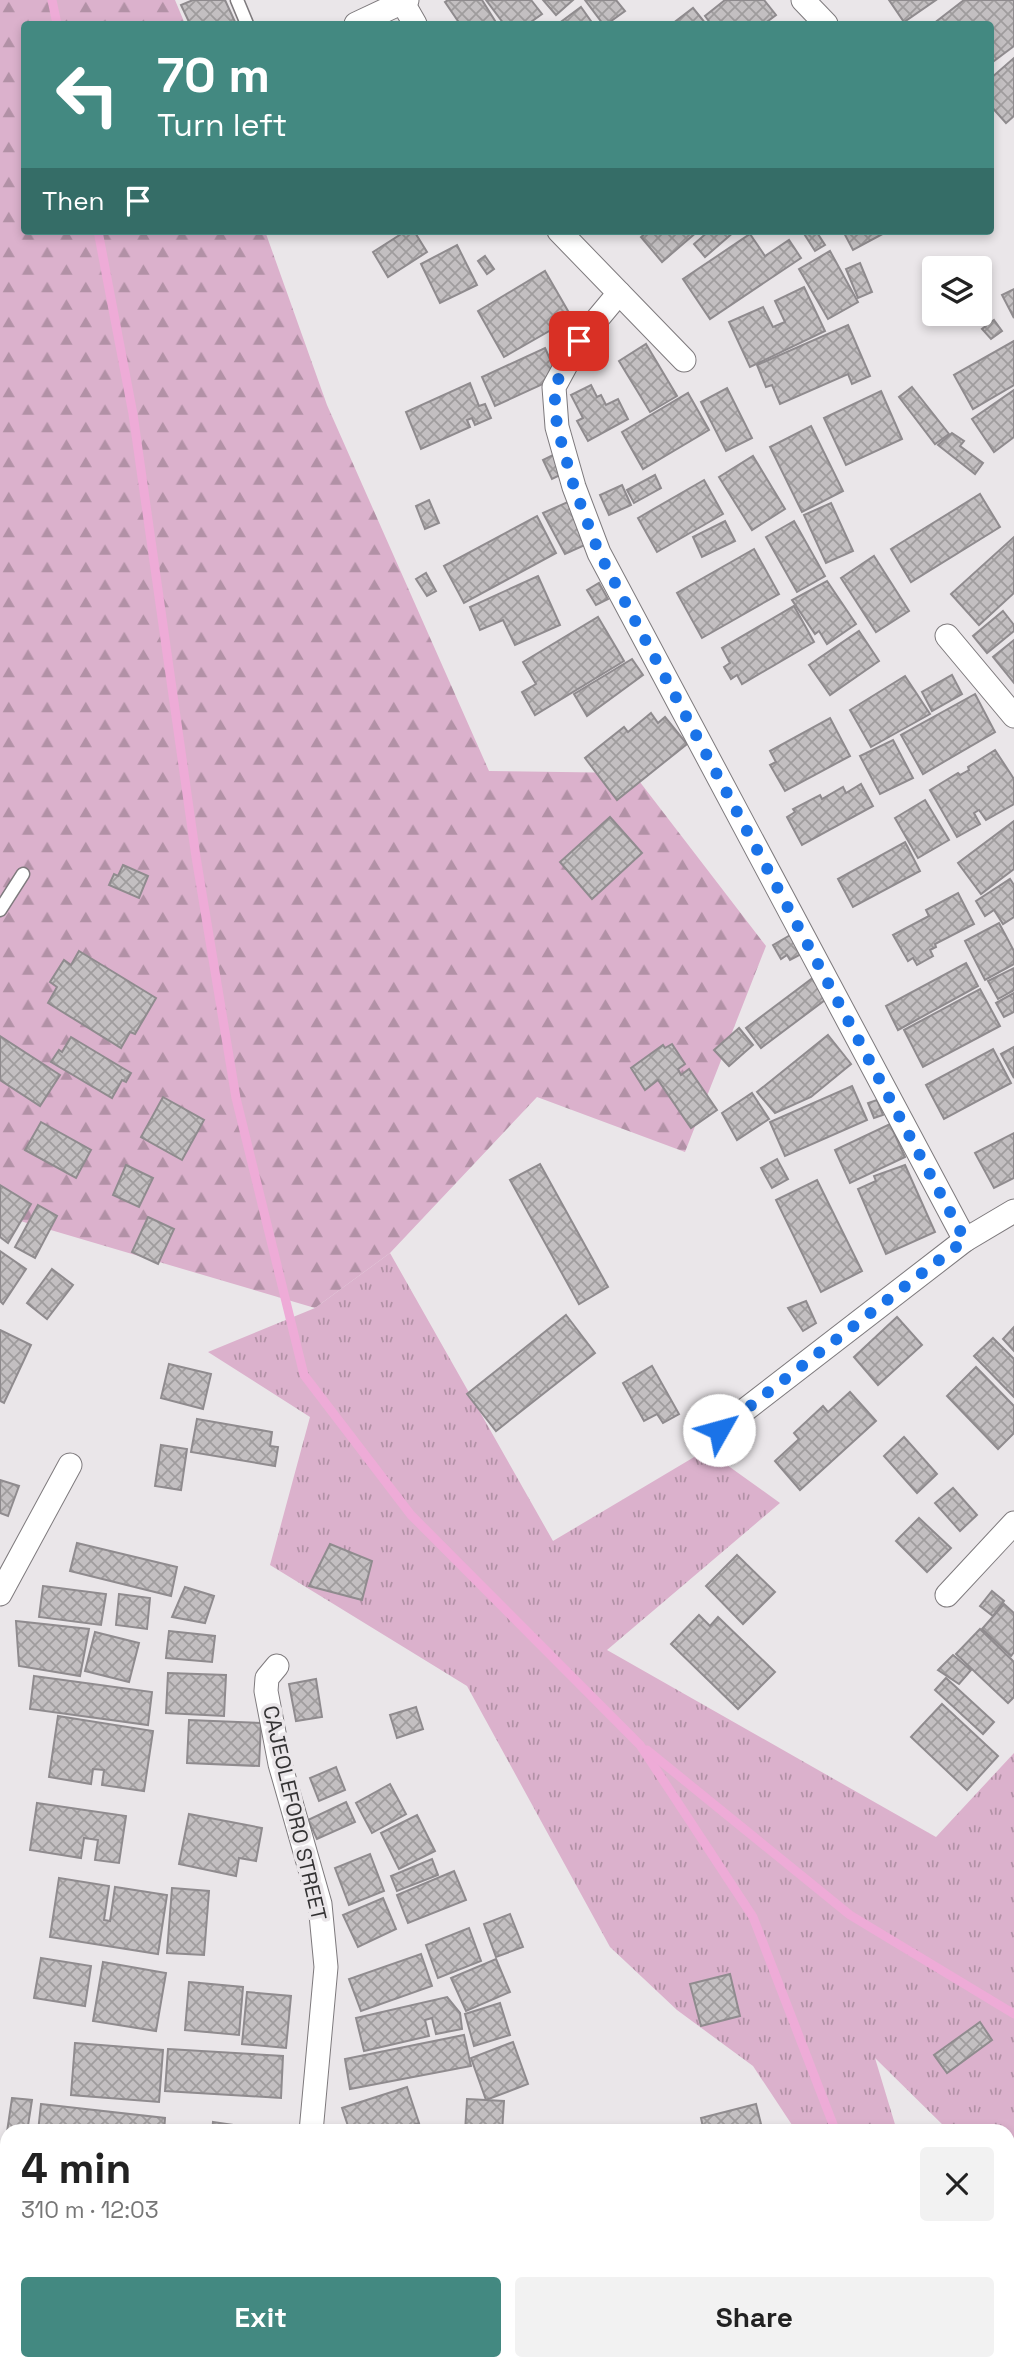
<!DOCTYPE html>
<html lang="en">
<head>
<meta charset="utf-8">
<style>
	:root { --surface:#fff; --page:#f2f2f2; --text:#222; --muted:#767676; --accent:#438981 }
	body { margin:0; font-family:"Space Grotesk",sans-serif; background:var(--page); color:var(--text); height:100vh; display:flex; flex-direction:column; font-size:26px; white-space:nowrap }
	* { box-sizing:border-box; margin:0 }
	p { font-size:23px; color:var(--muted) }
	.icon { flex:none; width:38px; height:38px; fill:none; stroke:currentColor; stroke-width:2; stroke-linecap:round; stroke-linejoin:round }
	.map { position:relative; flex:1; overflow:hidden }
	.panel { position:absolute; left:0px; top:2124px; width:1015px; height:247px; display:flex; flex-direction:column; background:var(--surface); border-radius:21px 21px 0 0; box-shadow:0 4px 10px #0003 }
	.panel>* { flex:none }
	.hud { position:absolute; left:21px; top:21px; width:973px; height:214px; border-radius:7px; box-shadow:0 4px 10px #0003; background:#438981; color:#fff; overflow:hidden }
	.fabs { position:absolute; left:922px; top:256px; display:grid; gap:14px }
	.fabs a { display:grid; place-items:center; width:70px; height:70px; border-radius:7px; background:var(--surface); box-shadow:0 4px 10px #0003; font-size:35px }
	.pin { position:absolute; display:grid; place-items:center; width:60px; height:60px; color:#fff; margin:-30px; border-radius:14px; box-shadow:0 4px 10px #0006 }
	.me { position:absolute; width:77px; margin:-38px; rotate:52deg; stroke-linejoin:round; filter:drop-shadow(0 0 5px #0008) }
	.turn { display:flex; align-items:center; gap:24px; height:147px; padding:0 21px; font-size:32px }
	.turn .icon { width:91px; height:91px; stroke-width:2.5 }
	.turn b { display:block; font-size:49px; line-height:60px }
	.then { display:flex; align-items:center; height:66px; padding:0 21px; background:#0003; gap:14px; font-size:26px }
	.round { display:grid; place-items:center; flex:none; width:74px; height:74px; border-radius:7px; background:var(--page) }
	.summary { display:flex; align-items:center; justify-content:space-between; height:119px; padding:0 21px }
	h1 { font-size:42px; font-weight:800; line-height:52px }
	.cta { display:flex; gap:14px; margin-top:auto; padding:14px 21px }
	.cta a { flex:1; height:80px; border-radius:7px; background:var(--accent); color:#fff; font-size:28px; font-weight:800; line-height:80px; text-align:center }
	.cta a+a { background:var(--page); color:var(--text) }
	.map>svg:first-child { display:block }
	.grass { fill:url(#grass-tufts) }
	.forest { fill:url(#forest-firs) }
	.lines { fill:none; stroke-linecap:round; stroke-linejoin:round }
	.stream { stroke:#eeabd7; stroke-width:9 }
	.building { fill:url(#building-cross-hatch); stroke:#8f8b8e; stroke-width:2 }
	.service-casing { stroke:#7e7a7d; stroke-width:15 }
	.minor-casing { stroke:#7e7a7d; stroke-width:25 }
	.service { stroke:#fff; stroke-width:12 }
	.minor { stroke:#fff; stroke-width:23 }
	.route { stroke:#1a73e8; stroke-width:12; stroke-dasharray:0 21.6 }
	.labels { text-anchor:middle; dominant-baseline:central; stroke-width:7; stroke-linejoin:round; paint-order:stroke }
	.street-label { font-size:21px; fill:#333233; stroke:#eae6e9 }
</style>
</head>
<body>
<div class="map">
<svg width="1014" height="2371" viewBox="0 0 1014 2371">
	<defs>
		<pattern id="grass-tufts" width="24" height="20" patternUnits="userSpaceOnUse" patternTransform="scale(1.75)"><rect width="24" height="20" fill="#dbb1cc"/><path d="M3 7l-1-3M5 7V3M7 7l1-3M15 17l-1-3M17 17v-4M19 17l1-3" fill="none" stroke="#b291a6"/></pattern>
		<pattern id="forest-firs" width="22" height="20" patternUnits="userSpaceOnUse" patternTransform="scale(1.75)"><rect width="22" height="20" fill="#dbb1cc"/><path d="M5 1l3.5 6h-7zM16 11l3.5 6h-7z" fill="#b291a6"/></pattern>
		<pattern id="building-cross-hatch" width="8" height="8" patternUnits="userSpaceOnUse" patternTransform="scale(1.75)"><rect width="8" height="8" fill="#c3bfc1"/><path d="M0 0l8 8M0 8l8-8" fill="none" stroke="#9f9c9d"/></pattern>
	</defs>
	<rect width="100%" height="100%" fill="#eae6e9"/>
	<g class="grass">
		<path d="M390,1253l163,288 153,-91 74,53 -173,147 329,187 78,-84v460l-6,-9v-72l-59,-1 -74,-73 22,73h-101l-43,-65 -76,-56 -67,-63 -143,-261 -197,-121 40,-148 -102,-65 107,-44z"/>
		<path d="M928,2364h73l4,7h-73z"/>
	</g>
	<path class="forest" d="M0,0h175l10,24h-161v207h241l62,174 162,366 144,2 133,173 -81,206 -148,-55 -147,156 -75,55 -315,-93z"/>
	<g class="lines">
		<g class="stream">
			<path d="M52,0l5,24"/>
			<path d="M98,231l35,183 63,443 40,241 68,277 107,140 229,230 113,172 83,215"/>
			<path d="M647,1750l203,165 164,99"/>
			<path d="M965,2364l4,7"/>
		</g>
	</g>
	<g class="building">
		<path d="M193,0h32l11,24h-46l-9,-19z"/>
		<path d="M448,0h34l15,24h-37l-15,-22z"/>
		<path d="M486,0h45l11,14 -14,10h-24z"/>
		<path d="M543,0h30l-17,15z"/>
		<path d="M585,0h31l9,11 -18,13h-4z"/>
		<path d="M725,0h39l12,15 -12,9h-53l-6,-8z"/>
		<path d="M889,0h47l-32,22z"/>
		<path d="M964,0h50v46l-24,18v-40h-57z"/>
		<path d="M581,7l12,17h-35z"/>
		<path d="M693,8l13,16h-34z"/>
		<path d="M1014,58v58l-8,7 -16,-18v-26z"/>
		<path d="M406,231h8l13,21 -39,25 -15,-25z"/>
		<path d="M648,231h50l-36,31 -21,-25z"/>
		<path d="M709,231h26l-30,26 -11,-13z"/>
		<path d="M816,231l9,14 -10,6 -12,-19z"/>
		<path d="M843,231h45l-35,19z"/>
		<path d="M750,234l15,22 24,-16 12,18 -91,61 -27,-40z"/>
		<path d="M457,245l20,40 -37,18 -19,-39z"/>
		<path d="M830,251l28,51 -30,17 -29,-50z"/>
		<path d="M485,256l9,13 -7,5 -9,-13z"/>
		<path d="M860,263l12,29 -14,6 -12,-29z"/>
		<path d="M545,271l27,47 -68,39 -26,-46z"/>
		<path d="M804,287l21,44 -75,36 -21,-45 34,-15 10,20 12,-5 -10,-21z"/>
		<path d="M1014,289v29l-12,-23z"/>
		<path d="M994,320l8,11 -11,8 -9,-10z"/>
		<path d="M848,325l22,51 -18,8 -4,-10 -68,30 -8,-19 -6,2 -9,-22z"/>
		<path d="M1014,341v44l-41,24 -19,-34z"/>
		<path d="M646,344l31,52 -27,16 -31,-51z"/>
		<path d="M545,348l13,29 -63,29 -13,-29z"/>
		<path d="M470,383l9,23 6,-2 6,14 -16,7 -3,-7 -5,2 3,7 -49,22 -15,-37z"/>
		<path d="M591,385l6,12 4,-2 5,10 12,-6 10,20 -40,22 -11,-20 6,-3 -12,-23z"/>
		<path d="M912,387l37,47 -14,10 -36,-47z"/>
		<path d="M727,388l25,50 -26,13 -25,-49z"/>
		<path d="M1014,390v47l-20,15 -22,-33z"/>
		<path d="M881,391l21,48 -56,26 -22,-47z"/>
		<path d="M688,393l21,37 -66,39 -21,-37z"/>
		<path d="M811,426l32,65 -41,21 -32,-65z"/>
		<path d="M952,433l12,8 -4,5 23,17 -8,11 -37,-29z"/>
		<path d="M553,455l9,19 -10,5 -9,-19z"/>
		<path d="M753,456l32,53 -33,21 -33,-53z"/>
		<path d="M655,475l6,13 -27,15 -7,-13z"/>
		<path d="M704,480l19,34 -66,38 -19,-34z"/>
		<path d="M622,485l9,20 -22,10 -9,-20z"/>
		<path d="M980,494l20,33 -89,55 -20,-33z"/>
		<path d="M429,500l10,23 -14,6 -9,-23z"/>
		<path d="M570,501l17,43 -22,10 -22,-41z"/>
		<path d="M831,503l22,48 -27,12 -22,-48z"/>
		<path d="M537,516l19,37 -92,50 -20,-37z"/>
		<path d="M725,521l10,20 -33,16 -9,-20z"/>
		<path d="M794,521l31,55 -28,16 -31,-55z"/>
		<path d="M1014,537v56l-35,32 -28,-31z"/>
		<path d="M754,549l25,45 -77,44 -25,-45z"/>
		<path d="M874,556l35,55 -33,21 -35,-54z"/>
		<path d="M426,573l10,18 -9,5 -11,-17z"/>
		<path d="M538,576l22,49 -45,20 -12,-25 -23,10 -10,-23z"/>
		<path d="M827,581l29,43 -29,20 -8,-13 -4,3 -23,-34z"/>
		<path d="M599,583l9,16 -12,6 -9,-15z"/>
		<path d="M794,606l20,36 -72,42 -5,-9 -6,4 -7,-12 6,-4 -8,-15z"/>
		<path d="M1003,611l11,14v6l-27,22 -14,-17z"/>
		<path d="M598,617l26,44 -89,54 -13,-23 14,-8 -13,-22z"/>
		<path d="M859,631l20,30 -49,34 -21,-30z"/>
		<path d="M1014,640v43l-21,-26z"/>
		<path d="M632,659l11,16 -56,41 -13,-22z"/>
		<path d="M952,675l10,19 -30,17 -10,-19z"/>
		<path d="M905,676l25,38 -59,33 -21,-37z"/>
		<path d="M975,694l20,38 -72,42 -22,-39z"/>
		<path d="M651,713l7,10 7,-6 22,27 -70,56 -32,-42 39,-31 4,5z"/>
		<path d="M830,718l20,38 -65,35 -15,-26 6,-3 -6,-11z"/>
		<path d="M893,740l20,38 -33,16 -20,-38z"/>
		<path d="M995,750l19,29v25l-28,16 -7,-10 -5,3 6,11 -23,13 -27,-47 28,-17 2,2 9,-5 -1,-3z"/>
		<path d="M861,784l12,22 -71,39 -15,-28 8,-5 -2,-3 27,-14 2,4 21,-12 3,6z"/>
		<path d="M925,800l24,40 -31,18 -23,-40z"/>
		<path d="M610,817l32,36 -50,46 -32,-37z"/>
		<path d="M1014,821v48l-33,25 -23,-31z"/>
		<path d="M905,842l15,29 -67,36 -15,-28z"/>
		<path d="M123,865l25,11 -9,22 -30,-13 5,-11 4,2z"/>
		<path d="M1010,879l4,6v32l-11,7 -9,-14 -9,6 -9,-15z"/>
		<path d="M958,893l16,31 -39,20 1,3 -6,3 3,6 -16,9 -4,-7 -5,3 -15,-26 36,-19 -3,-6z"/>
		<path d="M999,923l15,28v13l-29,16 -20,-39z"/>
		<path d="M792,934l11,19 -13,7 -3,-5 -6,4 -8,-14z"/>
		<path d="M79,951l77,47 -21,36 -5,-2 -9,16 -73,-45 9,-16 -7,-5 14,-22 7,5z"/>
		<path d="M966,963l12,23 -80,44 -12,-24z"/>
		<path d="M1014,968v22l-16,9 -10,-18z"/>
		<path d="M814,977l15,20 -68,51 -15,-20z"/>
		<path d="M980,989l20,37 -77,41 -19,-37z"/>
		<path d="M1014,993v19l-10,5 -8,-14z"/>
		<path d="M739,1028l14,17 -24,21 -15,-16z"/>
		<path d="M828,1035l23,29 -40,33 -36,16 -18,-21z"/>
		<path d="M0,1036l60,39 -20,31 -40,-26z"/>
		<path d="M71,1037l60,36 -5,9 -4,-2 -10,18 -61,-36 8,-12 3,2z"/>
		<path d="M672,1044l13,20 -7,5 3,6 8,-6 28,41 -26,18 -33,-48 -13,10 -14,-22 32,-23 2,3z"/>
		<path d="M1014,1047v31l-13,-24z"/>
		<path d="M993,1049l18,34 -67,36 -18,-34z"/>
		<path d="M852,1086l15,34 -82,36 -15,-34z"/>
		<path d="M752,1093l17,26 -32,21 -15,-27z"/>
		<path d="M163,1097l41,23 -22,40 -41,-23z"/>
		<path d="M877,1100l6,15 -9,3 -6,-15z"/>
		<path d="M41,1122l50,28 -15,28 -51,-28z"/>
		<path d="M890,1124l15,33 -55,26 -15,-33z"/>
		<path d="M1014,1133v45l-20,10 -19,-35z"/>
		<path d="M777,1159l11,20 -16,9 -11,-20z"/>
		<path d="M540,1164l68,123 -29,17 -69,-124z"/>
		<path d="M126,1165l27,13 -14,29 -26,-12z"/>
		<path d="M905,1165l30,67 -49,22 -28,-65 18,-8 -2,-5z"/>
		<path d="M817,1180l45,91 -41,21 -45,-92z"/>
		<path d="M0,1185l31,19 -23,39 -8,-6z"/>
		<path d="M38,1205l19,11 -22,42 -20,-11z"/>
		<path d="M148,1217l26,12 -16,35 -26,-12z"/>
		<path d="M0,1251l26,18 -23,35 -3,-3z"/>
		<path d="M52,1269l21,16 -26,34 -20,-16z"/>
		<path d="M806,1301l10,22 -13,8 -15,-23z"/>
		<path d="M566,1315l29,38 -99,78 -29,-37z"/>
		<path d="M897,1317l25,28 -44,40 -24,-28z"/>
		<path d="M1014,1327v24l-11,-12z"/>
		<path d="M0,1330l31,15 -27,58 -4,-2z"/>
		<path d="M993,1338l21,21v38l-40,-41z"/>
		<path d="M169,1364l42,10 -8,35 -42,-11z"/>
		<path d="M652,1366l27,48 -16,9 -6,-9 -13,7 -21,-38z"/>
		<path d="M976,1367l38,39v27l-16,16 -51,-53z"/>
		<path d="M850,1392l26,29 -76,69 -25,-29 24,-22 -5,-6 29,-27 5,6z"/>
		<path d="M197,1419l75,13 -2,14 8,1 -3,19 -84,-14z"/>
		<path d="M904,1437l33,37 -20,19 -33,-37z"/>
		<path d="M161,1445l26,4 -6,41 -26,-4z"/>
		<path d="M0,1480l19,6 -11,30 -8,-3z"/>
		<path d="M953,1488l24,27 -17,16 -25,-28z"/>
		<path d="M919,1518l32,30 -24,24 -31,-31z"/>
		<path d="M77,1543l100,24 -6,29 -101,-25z"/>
		<path d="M330,1544l42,17 -10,39 -53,-14z"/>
		<path d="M737,1555l38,37 -32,32 -37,-38z"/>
		<path d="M43,1586l63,8 -5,31 -62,-8z"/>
		<path d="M185,1587l29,9 -9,27 -33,-6z"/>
		<path d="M992,1591l12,10 -11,15 -13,-10z"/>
		<path d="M119,1594l31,4 -3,31 -31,-4z"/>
		<path d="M1004,1604l10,9v39l-3,4 -29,-27z"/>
		<path d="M699,1615l11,11 8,-9 57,55 -37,37 -67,-65z"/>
		<path d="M16,1621l73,8 -9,47 -61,-10z"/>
		<path d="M980,1629l34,33v35l-6,6 -52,-49z"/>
		<path d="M169,1631l46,5 -3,26 -46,-4z"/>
		<path d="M95,1632l44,11 -10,39 -44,-11z"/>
		<path d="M953,1655l18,15 -12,14 -21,-14z"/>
		<path d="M168,1673l58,2 -2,41 -58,-3z"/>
		<path d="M34,1676l118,16 -4,33 -118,-16z"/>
		<path d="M946,1678l48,44 -11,12 -48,-44z"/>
		<path d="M316,1679l6,38 -26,4 -7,-37z"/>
		<path d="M942,1704l56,52 -31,34 -56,-53z"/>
		<path d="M416,1707l7,22 -26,9 -7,-23z"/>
		<path d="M58,1716l95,15 -9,60 -42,-6 2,-15 -11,-1 -2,15 -42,-7z"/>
		<path d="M189,1720l72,3 -2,43 -72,-3z"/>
		<path d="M336,1767l9,23 -26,11 -9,-23z"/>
		<path d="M390,1784l16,30 -34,19 -16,-30z"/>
		<path d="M346,1802l9,20 -38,17 -9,-19z"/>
		<path d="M37,1803l89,13 -7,47 -24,-3 3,-20 -14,-2 -3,20 -51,-8z"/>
		<path d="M189,1814l73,14 -6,33 -17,-3 -3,18 -57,-12z"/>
		<path d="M417,1815l18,36 -36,18 -18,-36z"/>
		<path d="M370,1854l14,37 -35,14 -14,-37z"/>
		<path d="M432,1859l6,16 -41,16 -6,-15z"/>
		<path d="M454,1871l12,29 -58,23 -11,-28z"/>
		<path d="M59,1878l50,8 -5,34 6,1 5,-34 52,8 -9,59 -108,-17z"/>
		<path d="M172,1888l37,3 -5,64 -37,-2z"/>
		<path d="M383,1898l13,31 -38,18 -15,-32z"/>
		<path d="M510,1914l13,33 -27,10 -12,-33z"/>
		<path d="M469,1928l12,33 -43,17 -12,-33z"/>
		<path d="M421,1954l11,32 -71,25 -12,-32z"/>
		<path d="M41,1958l50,8 -6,40 -51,-8z"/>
		<path d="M496,1959l14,33 -44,19 -15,-33z"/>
		<path d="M103,1962l63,11 -10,58 -63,-10z"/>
		<path d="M730,1974l10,42 -39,10 -11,-42z"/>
		<path d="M189,1982l54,5 -4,48 -54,-5z"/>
		<path d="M247,1992l44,4 -5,52 -44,-4z"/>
		<path d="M447,1997l13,16 2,16 -26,5 -4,-16 -7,2 4,16 -65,15 -8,-33z"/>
		<path d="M500,2003l10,32 -36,11 -9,-32z"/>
		<path d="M980,2022l12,18 -45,33 -13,-18z"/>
		<path d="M464,2035l7,31 -121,23 -5,-30z"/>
		<path d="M513,2042l15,42 -42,16 -15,-42z"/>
		<path d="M75,2043l88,7 -4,52 -88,-7z"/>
		<path d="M168,2049l115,7 -2,42 -116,-7z"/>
		<path d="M407,2087l12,36 -27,9h-42l-8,-24z"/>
		<path d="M12,2098l20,2 -5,32h-20z"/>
		<path d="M467,2099l37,2 -2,31h-37z"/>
		<path d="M41,2104l124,14 -1,14h-126z"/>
		<path d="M756,2104l7,28h-59l-3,-14z"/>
		<path d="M213,2122l54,8v2h-55z"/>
		<path d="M1008,2241l6,7v30l-6,5z"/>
		<path d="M1014,2285v55l-4,4 -2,-54z"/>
		<path d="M95,2364h61l-1,7h-61z"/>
		<path d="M160,2364h42l1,7h-42z"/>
		<path d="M218,2364h31l55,7h-87z"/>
		<path d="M518,2365l55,2v4h-55z"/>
	</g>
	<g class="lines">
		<defs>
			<g id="service">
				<path d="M237,0l10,24"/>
				<path d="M0,910l23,-36"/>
			</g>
			<g id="minor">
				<path d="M803,0l23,24"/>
				<path d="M403,3l12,21"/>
				<path d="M356,24l51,-24"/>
				<path d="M559,231l125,129"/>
				<path d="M619,293l-40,48 -25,46 3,40 17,60 25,66 366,687"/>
				<path d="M947,636l67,80"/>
				<path d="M719,1430l246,-190 49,-29"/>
				<path d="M0,1594l70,-129"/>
				<path d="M947,1595l67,-72"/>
				<path d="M277,1666l-10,12 -1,13 14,73 40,140 6,63 -15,165"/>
				<path d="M1013,2229l1,1"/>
				<path d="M316,2364l1,7"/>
				<path d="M658,2371v-7"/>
			</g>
		</defs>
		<use href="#service" class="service-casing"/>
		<use href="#minor" class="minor-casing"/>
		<use href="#service" class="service"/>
		<use href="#minor" class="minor"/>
	</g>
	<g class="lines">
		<path class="route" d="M579,341l-25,46 3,40 17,60 25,66 366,687 -246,190"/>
	</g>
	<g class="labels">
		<g class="street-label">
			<text transform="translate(295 1813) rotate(77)">CAJEOLEFORO STREET</text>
		</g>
	</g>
</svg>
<div class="fabs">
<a><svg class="icon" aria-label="layers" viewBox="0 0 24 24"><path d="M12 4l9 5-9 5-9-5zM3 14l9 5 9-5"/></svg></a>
</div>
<div class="pin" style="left:579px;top:341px;background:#d93025"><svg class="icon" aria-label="arrive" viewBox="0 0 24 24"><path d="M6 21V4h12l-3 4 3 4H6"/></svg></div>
<svg class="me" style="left:719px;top:1430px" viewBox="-20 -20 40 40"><circle r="19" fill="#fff"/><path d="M0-13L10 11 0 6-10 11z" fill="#1a73e8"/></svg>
<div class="hud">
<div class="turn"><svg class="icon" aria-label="left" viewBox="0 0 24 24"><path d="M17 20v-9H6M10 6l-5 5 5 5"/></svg><div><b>70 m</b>Turn left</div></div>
<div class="then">Then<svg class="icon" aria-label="arrive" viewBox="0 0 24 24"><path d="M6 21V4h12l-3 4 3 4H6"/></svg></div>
</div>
<section class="panel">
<div class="summary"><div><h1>4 min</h1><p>310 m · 12:03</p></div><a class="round"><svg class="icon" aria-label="close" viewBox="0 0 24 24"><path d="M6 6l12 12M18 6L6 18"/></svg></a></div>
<div class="cta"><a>Exit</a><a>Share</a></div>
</section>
</div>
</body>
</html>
